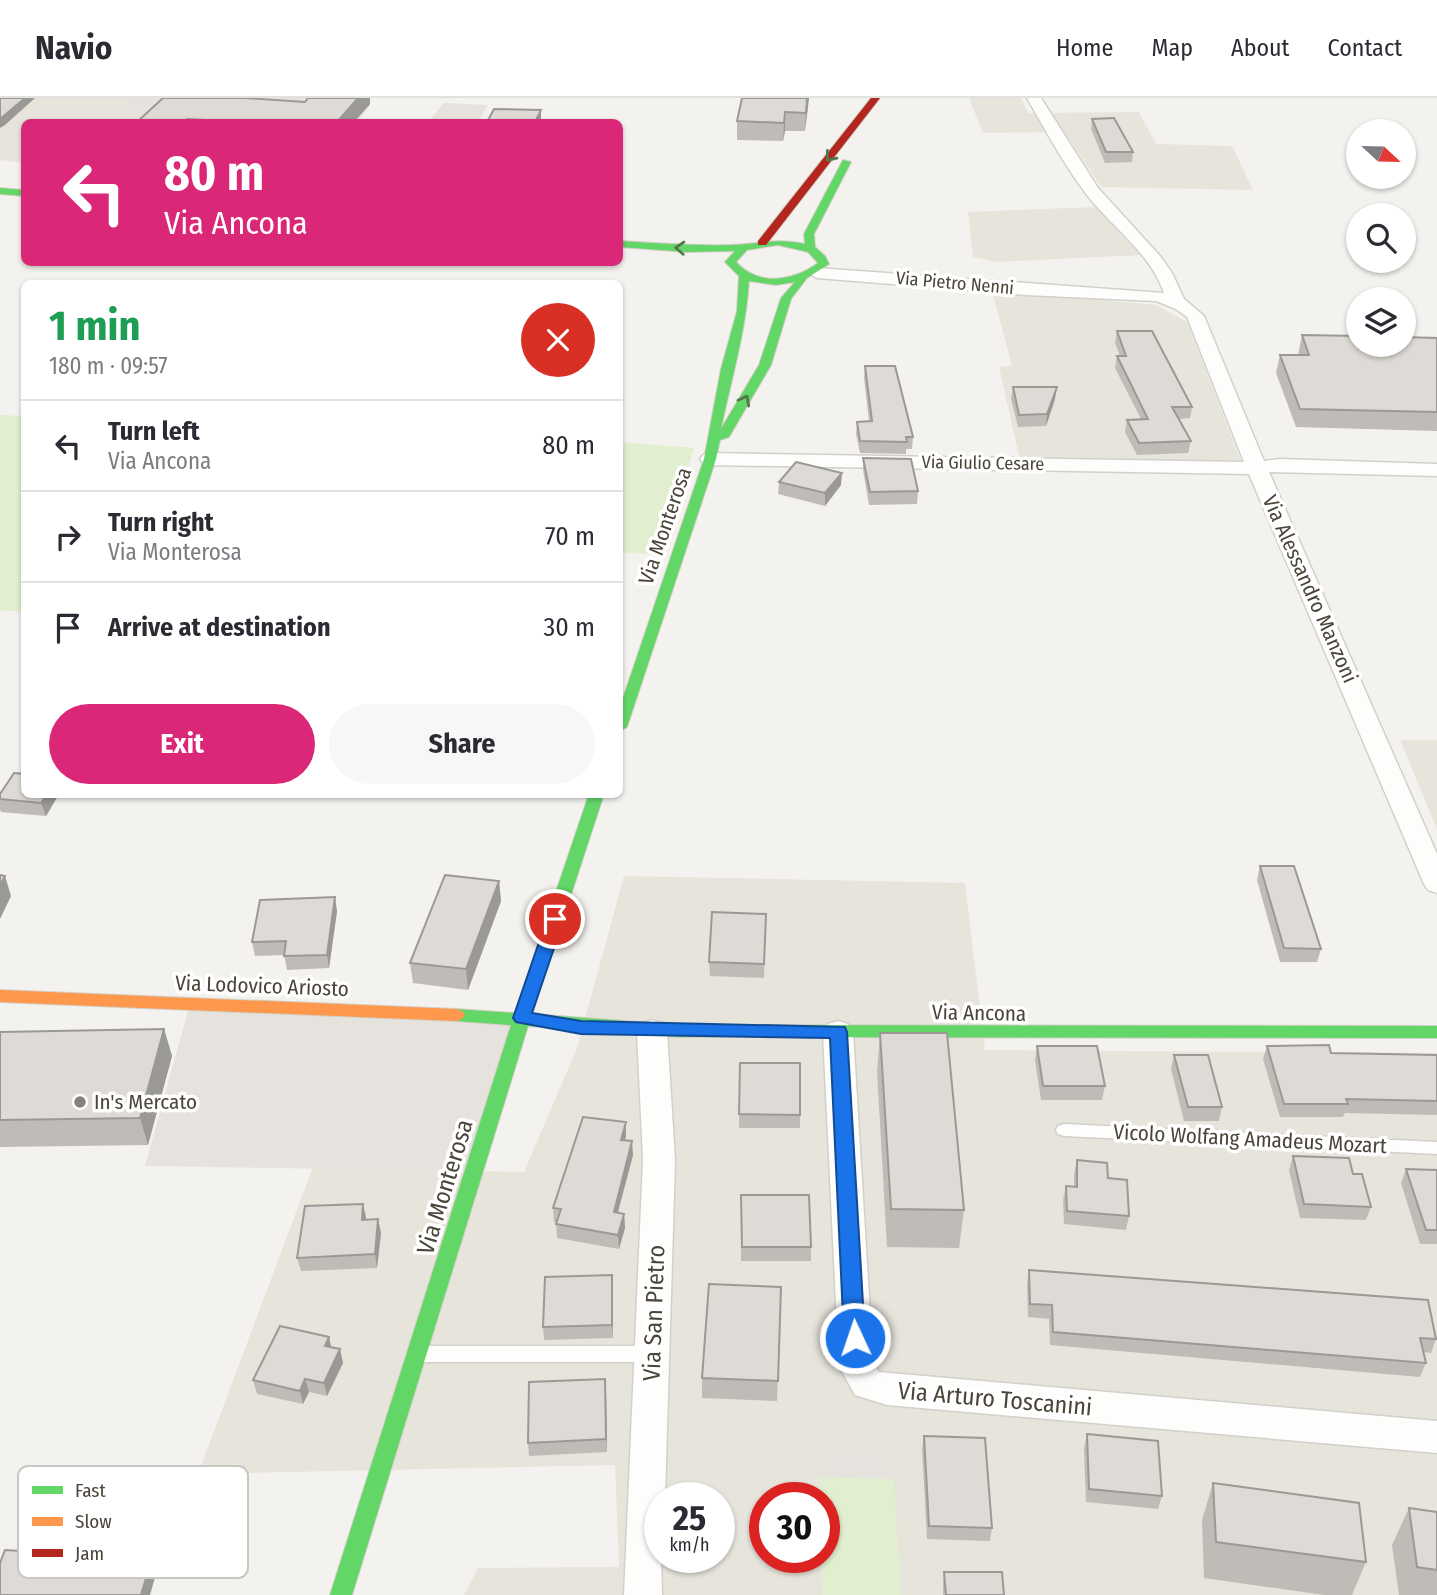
<!DOCTYPE html>
<html lang="en">
<head>
<meta charset="utf-8">
<style>
	:root { --surface:#fff; --page:#f7f7f7; --text:#2b2b33; --muted:#7c7c81; --line:#e1e1e2; --accent:#db2777 }
	body { margin:0; font-family:"Fira Sans Condensed",sans-serif; background:var(--page); color:var(--text); height:100vh; display:flex; flex-direction:column; font-size:26px; white-space:nowrap }
	* { box-sizing:border-box; margin:0 }
	p { font-size:23px; color:var(--muted) }
	.icon { flex:none; width:38px; height:38px; fill:none; stroke:currentColor; stroke-width:2; stroke-linecap:round; stroke-linejoin:round }
	.map { position:relative; flex:1; overflow:hidden }
	.side { position:absolute; left:21px; top:182px; width:602px; height:518px; display:flex; flex-direction:column; background:var(--surface); border-radius:10px; box-shadow:0 2px 5px #0004 }
	.side>* { flex:none }
	.banner { position:absolute; left:21px; top:21px; width:602px; height:147px; border-radius:10px; box-shadow:0 2px 5px #0004; background:#db2777; color:#fff; overflow:hidden }
	.needle { width:46px; rotate:112deg }
	.buttons { position:absolute; left:1346px; top:21px; display:grid; gap:14px }
	.buttons a { display:grid; place-items:center; width:70px; height:70px; border-radius:50%; background:var(--surface); box-shadow:0 2px 5px #0004; font-size:35px }
	.speed { position:absolute; left:644px; top:1384px; display:flex; gap:14px; font-size:35px; font-weight:700; text-align:center }
	.speed>* { display:grid; place-content:center; width:91px; height:91px; border-radius:50%; background:var(--surface); box-shadow:0 2px 5px #0004; line-height:1 }
	.speed small { font-size:18px; font-weight:400 }
	.speed .limit { border:10px solid #d22; background:#fff; color:#111 }
	.pin { position:absolute; display:grid; place-items:center; width:60px; height:60px; color:#fff; margin:-30px; border:4px solid #fff; border-radius:50%; box-shadow:0 2px 7px #0007 }
	.me { position:absolute; width:77px; margin:-38px; rotate:357deg; stroke-linejoin:round; filter:drop-shadow(0 0 5px #0008) }
	.turn { display:flex; align-items:center; gap:24px; height:147px; padding:0 28px; font-size:32px }
	.turn .icon { width:91px; height:91px; stroke-width:2.5 }
	.turn b { display:block; font-size:49px; line-height:60px }
	.round { display:grid; place-items:center; flex:none; width:74px; height:74px; border-radius:37px; background:var(--page) }
	.headline { display:flex; align-items:center; justify-content:space-between; height:119px; padding:0 28px }
	h1 { font-size:42px; font-weight:700; line-height:52px; color:#1e9e55 }
	.button { display:flex; gap:14px; margin-top:auto; padding:14px 28px }
	.button a { flex:1; height:80px; border-radius:42px; background:var(--accent); color:#fff; font-size:28px; font-weight:700; line-height:80px; text-align:center }
	.button a+a { background:var(--page); color:var(--text) }
	ul { padding:0; list-style:none }
	li { display:flex; align-items:center; gap:21px; height:91px; padding:0 28px; border-top:2px solid var(--line) }
	li div { flex:1 }
	li b { display:block; font-size:26px }
	li em { font-style:normal }
	header { display:flex; align-items:center; gap:42px; box-sizing:border-box; height:98px; padding:0 35px; background:var(--surface); border-bottom:2px solid var(--line) }
	header strong { font-size:33px }
	nav { display:flex; gap:38px; margin-inline-start:auto; font-size:24px }
	.map>svg:first-child { display:block }
	.residential { fill:#e7e4dc; fill-rule:evenodd }
	.industrial { fill:#e6e2de }
	.green { fill:#e1eecf }
	.parking { fill:#e6e3df }
	.lines { fill:none; stroke-linecap:round; stroke-linejoin:round }
	.lane-casing { stroke:#d2d0cb; stroke-width:3 }
	.street-casing { stroke:#d2d0cb; stroke-width:3 }
	.fast-casing { stroke:#d3cfc5; stroke-width:2 }
	.slow-casing { stroke:#d3cfc5; stroke-width:2 }
	.jam-casing { stroke:#d3cfc5; stroke-width:2 }
	.lane { fill:#fdfdfc; fill-rule:evenodd }
	.street { fill:#fdfdfc; fill-rule:evenodd }
	.fast { fill:#63d668; fill-rule:evenodd }
	.slow { fill:#ff974d; fill-rule:evenodd }
	.jam { fill:#b3261e; fill-rule:evenodd }
	.wall { fill:#bfbcb8 }
	.shaded-wall { fill:#9b9996 }
	.building { fill:#dedbd6; stroke:#9b9996; stroke-width:2 }
	.oneway { stroke:#537749 }
	.route { fill:#1a73e8; stroke:#114b97; stroke-width:2 }
	.poi-dot { fill:#868178; stroke:#fff; stroke-width:2.5 }
	.labels { text-anchor:middle; dominant-baseline:central; stroke-width:7; stroke-linejoin:round; paint-order:stroke }
	.far-street-label { font-size:18px; fill:#4b4439; stroke:#fff }
	.street-label { font-size:21px; fill:#4b4439; stroke:#fff }
	.poi-label { font-size:21px; fill:#4b4439; stroke:#fff; text-anchor:start }
	.near-street-label { font-size:24px; fill:#4b4439; stroke:#fff }
	.key { fill:#fff; stroke:#c9c7c4; stroke-width:2 }
	.key-label { font-size:19px; fill:#4b4439 }
</style>
</head>
<body>
<header>
<strong>Navio</strong>
<nav><a>Home</a><a>Map</a><a>About</a><a>Contact</a></nav>
</header>
<div class="map">
<svg width="1437" height="1497" viewBox="0 0 1437 1497">
	<rect width="100%" height="100%" fill="#f4f2ee"/>
	<g class="residential">
		<path d="M0,0h128l-30,24h-74v41l-24,-3z"/>
		<path d="M969,0h52l7,15 111,-1 17,32 76,2 21,44 -152,-3 -37,-55 -81,1z"/>
		<path d="M1095,109l45,48 -143,7 -24,-5 -5,-45z"/>
		<path d="M993,196l74,3 89,8 31,17 58,149 -225,-11 -21,-93 13,-1z"/>
		<path d="M1400,642h37v89z"/>
		<path d="M624,778l341,7 20,167 452,3v542h-973l14,-27 141,-1 -4,-102 -417,9 115,-307 211,5 53,-124zM660,1400h59v60h-59zM765,1400h59v60h-59z"/>
	</g>
	<g class="industrial">
		<path d="M128,0h175l67,7 -10,14 51,3h-313z"/>
		<path d="M444,5l44,2 -10,17h-50z"/>
	</g>
	<g class="green">
		<path d="M0,317l24,1v196l-24,-2z"/>
		<path d="M620,344l74,6 -33,107 -41,-3z"/>
		<path d="M819,1379l75,2 7,116h-79l2,-97h-5z"/>
	</g>
	<g class="parking">
		<path d="M190,906l332,14 -51,153 -326,-5z"/>
		<path d="M818,1352l75,2 1,27 -75,-2z"/>
	</g>
	<g class="lines">
		<defs>
			<g id="lane">
				<path d="M1064,1026l373,18v12l-373,-18 -6,-2 -2,-4 2,-4z"/>
				<path d="M422,1248h230l6,2 3,6 -3,6 -6,2h-230l-6,-2 -3,-6 3,-6z"/>
			</g>
			<g id="street">
				<path d="M1027,0h14l57,90 63,69 11,16 12,26 20,17 60,145 16,-2 157,5v12l-168,-4 168,382v39l-9,-3 -4,-6 -175,-410 -539,-9 -7,-2 -3,-4 3,-4 7,-2 534,9 -57,-145 -11,-8 -20,-8 -130,-6 -209,-17 -9,-5 9,-5 347,25c-13,-39 -52,-66 -77,-98 -23,-30 -41,-64 -60,-97z"/>
				<path d="M652,922l10,3 5,8 8,129 -10,338h-5l2,97h-38l19,-435 -6,-129 5,-8z"/>
				<path d="M838,923l10,3 5,8 20,331 6,9 558,49v32l-550,-48 -32,-10 -16,-29 -16,-334 5,-8z"/>
			</g>
			<g id="fast">
				<path d="M843,62l8,2 -37,72 1,13 10,9 4,8 -22,14 -16,21 -20,66 -42,72 -9,3 -4,19 -89,268 -7,4v-24l84,-248 17,-90 16,-58 2,-35 -14,-14 10,-11 -48,1 -67,-5v-6c36,2 72,5 109,4 27,0 48,-8 76,-1l-1,-10zM778,147l30,7 10,11c-25,18 -59,24 -82,-1l11,-12zM749,183l27,4 19,-3 -14,16 -22,67 -38,64c10,-49 25,-98 28,-148z"/>
				<path d="M0,90l24,2v6l-24,-2z"/>
				<path d="M589,696h15l-72,220 148,11 757,1v12l-757,-1 -152,-11 -176,569h-22l181,-570 -55,-4 -6,-2 -3,-4 3,-4 6,-2 59,4z"/>
			</g>
			<path id="slow" d="M0,892l456,19 6,2 3,4 -3,4 -6,2 -456,-19z"/>
			<path id="jam" d="M871,0h9l-114,147h-8v-4z"/>
		</defs>
		<use href="#lane" class="lane-casing"/>
		<use href="#street" class="street-casing"/>
		<use href="#fast" class="fast-casing"/>
		<use href="#slow" class="slow-casing"/>
		<use href="#jam" class="jam-casing"/>
		<use href="#lane" class="lane"/>
		<use href="#street" class="street"/>
		<use href="#fast" class="fast"/>
		<use href="#slow" class="slow"/>
		<use href="#jam" class="jam"/>
	</g>
	<g class="wall">
		<path d="M308,0h62v6l-16,18h-217l168,-20z"/>
		<path d="M809,0l-4,33h-20l-2,10 -46,-1v-19z"/>
		<path d="M1092,21l41,33 -1,10 -27,1 -14,-34z"/>
		<path d="M1117,233l75,76 -2,11 -11,1 12,22 -3,12 -51,2 -12,-23 2,-12 14,-1 -26,-51 2,-12h3l-5,-13z"/>
		<path d="M1302,237l135,3v93l-141,-4 -20,-54 4,-18h18z"/>
		<path d="M865,268l48,71 -1,12h-6v5l-46,-1 -4,-19 1,-12 12,-1 -5,-43z"/>
		<path d="M1013,289l42,12 -9,27 -28,1 -7,-28z"/>
		<path d="M863,360l55,33 -1,13 -48,1 -6,-35z"/>
		<path d="M779,384l62,3 -16,21 -47,-12z"/>
		<path d="M59,696l-13,22 -45,-4 -1,-3v-10z"/>
		<path d="M1260,768l61,83 -4,13h-37l-23,-82z"/>
		<path d="M499,783l2,20 -33,89 -55,-7 -3,-20z"/>
		<path d="M337,813l-8,57 -42,2 -3,-15 -29,1 -3,-14z"/>
		<path d="M766,816l-2,64 -54,-2 -1,-14z"/>
		<path d="M164,931l8,27 -24,89 -148,2v-115z"/>
		<path d="M880,935l84,177 -5,38 -72,-1 -10,-176z"/>
		<path d="M1037,948l68,40 -3,14h-61l-6,-40z"/>
		<path d="M1267,948l64,7 106,2v60l-92,-2 -2,4h-63l-17,-58z"/>
		<path d="M1174,957l48,52 -3,14h-35l-13,-52z"/>
		<path d="M740,965l60,52v13h-61z"/>
		<path d="M626,1024v14l-1,4 8,15 -15,58 6,1 1,14 -6,21 -62,-11 -1,-16h-2l-1,-14z"/>
		<path d="M1293,1058l60,18 18,33 -5,13 -66,-2 -11,-48z"/>
		<path d="M1077,1062l31,18 21,38 -3,14 -62,-6 -1,-24 3,-14 8,1v-13z"/>
		<path d="M1406,1071l31,1v74h-17l-19,-61z"/>
		<path d="M741,1097l70,52v14h-70z"/>
		<path d="M366,1119v3l12,-1 3,14 -4,35 -76,3 -4,-13z"/>
		<path d="M1029,1172l407,69 -5,14 -8,-1 3,11 -6,14 -370,-32 -1,-26 -21,-2 -1,-33z"/>
		<path d="M612,1177l1,63 -69,2 -1,-13z"/>
		<path d="M781,1189l-4,114 -75,-3v-20z"/>
		<path d="M329,1239l2,10 12,16 -16,33 -18,-4 -6,12 -46,-10 -4,-14z"/>
		<path d="M606,1294l1,60 -78,4 -1,-13z"/>
		<path d="M1087,1336l75,62 -4,13 -72,-7 -2,-54z"/>
		<path d="M924,1338l68,92 -2,13 -63,-2 -5,-90z"/>
		<path d="M1213,1385l153,79 -14,33h-28l-120,-17 -2,-58z"/>
		<path d="M1409,1410l28,4v83h-38l-7,-50z"/>
		<path d="M944,1474l60,23h-61v-10z"/>
	</g>
	<g class="shaded-wall">
		<path d="M25,0h10l-30,27 -5,3v-9z"/>
		<path d="M358,0h12v6l-16,18h-17z"/>
		<path d="M807,0h2l-4,33 1,-18z"/>
		<path d="M541,12v12h-6z"/>
		<path d="M785,14v19l-2,10 1,-18z"/>
		<path d="M1057,289l-2,12 -9,27 1,-12z"/>
		<path d="M842,375l-1,12 -16,21v-13z"/>
		<path d="M47,696h12l-13,22 -5,-13z"/>
		<path d="M5,778l6,20 -11,23v-34z"/>
		<path d="M499,783l2,20 -33,89 -2,-21z"/>
		<path d="M335,799l2,14 -8,57 -2,-13z"/>
		<path d="M164,931l8,27 -24,89 -8,-27z"/>
		<path d="M626,1024v14l-4,17 -1,-13z"/>
		<path d="M632,1043l1,14 -19,71v-14z"/>
		<path d="M363,1106l3,13 -2,16 -2,-13z"/>
		<path d="M624,1116l1,14 -6,21 -1,-14z"/>
		<path d="M378,1121l3,14 -4,35 -2,-14z"/>
		<path d="M612,1177l1,14v49l-1,-13z"/>
		<path d="M329,1239l3,14 -7,-5z"/>
		<path d="M340,1251l3,14 -16,33 -3,-13z"/>
		<path d="M305,1281l4,13 -6,12 -3,-13z"/>
		<path d="M605,1281l1,13 1,60 -1,-13z"/>
		<path d="M155,1449l5,13 -10,35h-9z"/>
	</g>
	<g class="building">
		<path d="M0,0h25l-25,21z"/>
		<path d="M163,0h82l60,4 3,-4h50l-21,24h-92l-58,-3v3h-50z"/>
		<path d="M742,0h65l-1,15 -21,-1 -1,11 -47,-2z"/>
		<path d="M494,11l47,1 -6,12h-48z"/>
		<path d="M1114,20l19,34h-27l-14,-33z"/>
		<path d="M1117,233h35l40,76h-20l19,34 -52,2 -12,-23 21,-1 -31,-63h9z"/>
		<path d="M1302,237l56,1v9h46v-8l33,1v74l-137,-3 -20,-54h29z"/>
		<path d="M865,268h30l18,71h-7l1,5 -47,-1 -3,-19 15,-1z"/>
		<path d="M1013,289h44l-10,27 -28,1z"/>
		<path d="M863,360l48,1 7,32 -48,1z"/>
		<path d="M796,364l46,11 -17,20 -46,-11z"/>
		<path d="M14,675l10,1v20h23l-6,9 -41,-4v-5z"/>
		<path d="M1260,768h34l27,83 -37,-1z"/>
		<path d="M0,777l5,1 -5,9z"/>
		<path d="M445,777l54,6 -33,88 -56,-6z"/>
		<path d="M335,799l-8,58 -43,1 2,-15 -34,1 8,-42z"/>
		<path d="M712,814l54,2 -2,50 -55,-2z"/>
		<path d="M164,931l-24,89 -140,2v-88z"/>
		<path d="M880,935h67l17,177 -73,-1z"/>
		<path d="M1329,947l2,8 106,2v46l-91,-2 2,5h-64l-17,-58z"/>
		<path d="M1037,948h60l8,40h-62z"/>
		<path d="M1174,957h34l14,52h-34z"/>
		<path d="M740,965h60v52l-61,-1z"/>
		<path d="M583,1019l43,5 -5,18 11,1 -18,71 10,2 -6,21 -62,-11 5,-15 -8,-1z"/>
		<path d="M1293,1058l56,2 4,16h9l9,33 -67,-3z"/>
		<path d="M1077,1062l30,3 1,15 19,2 2,36 -62,-5 -1,-25 11,1z"/>
		<path d="M1406,1071l31,1v60h-11z"/>
		<path d="M741,1097h68l2,52h-69z"/>
		<path d="M363,1106l-1,16 16,-1 -3,35 -78,4 8,-52z"/>
		<path d="M1029,1172l399,30 8,39 -16,-1 6,25 -373,-31 -1,-27 -22,-1z"/>
		<path d="M612,1177v50l-69,2 2,-50z"/>
		<path d="M709,1186l72,3 -3,94 -76,-3z"/>
		<path d="M280,1228l49,11 -4,9 15,3 -16,34 -19,-4 -5,12 -47,-11z"/>
		<path d="M605,1281l1,60 -78,4 1,-61z"/>
		<path d="M1087,1336l71,7 4,55 -73,-7z"/>
		<path d="M924,1338l61,2 7,90 -63,-2z"/>
		<path d="M1213,1385l146,20 7,59 -150,-20z"/>
		<path d="M1409,1410l28,4v58l-20,-3z"/>
		<path d="M91,1445l64,4 -14,48h-141v-32l5,-13 82,5z"/>
		<path d="M944,1474h58l2,23h-58z"/>
	</g>
	<defs><path id="oneway-chevron" d="M-2-3.5L2.5 0L-2 3.5" fill="none" stroke-width="1.6" stroke-linecap="round" stroke-linejoin="round" transform="scale(1.75)"/></defs>
	<g class="oneway">
		<use href="#oneway-chevron" transform="translate(830 59) rotate(129)"/>
		<use href="#oneway-chevron" transform="translate(680 150) rotate(-177)"/>
		<use href="#oneway-chevron" transform="translate(745 302) rotate(-62)"/>
	</g>
	<path class="route" d="M555,815l9,6 -32,94 49,8 264,6 2,5 18,306 -3,6 -7,3 -8,-3 -3,-6 -14,-300 -249,-4 -65,-12 -3,-4 34,-99z"/>
	<circle class="poi-dot" cx="80" cy="1004" r="7"/>
	<g class="labels">
		<g class="far-street-label">
			<text transform="translate(955 185) rotate(5)">Via Pietro Nenni</text>
			<text transform="translate(983 365) rotate(1)">Via Giulio Cesare</text>
		</g>
		<g class="street-label">
			<text transform="translate(665 428) rotate(-71)">Via Monterosa</text>
			<text transform="translate(1310 491) rotate(66)">Via Alessandro Manzoni</text>
			<text transform="translate(262 888) rotate(2)">Via Lodovico Ariosto</text>
			<text transform="translate(979 915) rotate(1)">Via Ancona</text>
			<text transform="translate(1250 1041) rotate(3)">Vicolo Wolfang Amadeus Mozart</text>
		</g>
		<g class="poi-label">
			<text x="94" y="1004">In's Mercato</text>
		</g>
		<g class="near-street-label">
			<text transform="translate(445 1089) rotate(-73)">Via Monterosa</text>
			<text transform="translate(654 1215) rotate(-88)">Via San Pietro</text>
			<text transform="translate(995 1301) rotate(5)">Via Arturo Toscanini</text>
		</g>
	</g>
	<rect x="18" y="1368" width="230" height="112" rx="10" class="key"/>
	<rect x="32" y="1388" width="31" height="8" fill="#63d668"/>
	<rect x="32" y="1419" width="31" height="9" fill="#ff974d"/>
	<rect x="32" y="1451" width="31" height="8" fill="#b3261e"/>
	<g class="key-label">
		<text x="75" y="1399">Fast</text>
		<text x="75" y="1430">Slow</text>
		<text x="75" y="1462">Jam</text>
	</g>
</svg>
<div class="buttons">
<a><svg class="needle" viewBox="-14 -14 28 28"><path d="M0-13l5 13h-10z" fill="#e53935"/><path d="M0 13l5-13h-10z" fill="#7c7c81"/></svg></a>
<a><svg class="icon" aria-label="search" viewBox="0 0 24 24"><circle cx="10" cy="10" r="6"/><path d="M15 15l6 6"/></svg></a>
<a><svg class="icon" aria-label="layers" viewBox="0 0 24 24"><path d="M12 4l9 5-9 5-9-5zM3 14l9 5 9-5"/></svg></a>
</div>
<div class="speed"><div>25<small>km/h</small></div><div class="limit">30</div></div>
<div class="pin" style="left:555px;top:821px;background:#d93025"><svg class="icon" aria-label="arrive" viewBox="0 0 24 24"><path d="M6 21V4h12l-3 4 3 4H6"/></svg></div>
<svg class="me" style="left:855px;top:1240px" viewBox="-20 -20 40 40"><circle r="17" fill="#1a73e8" stroke="#fff" stroke-width="3"/><path d="M0-11L8 9 0 5-8 9z" fill="#fff"/></svg>
<div class="banner">
<div class="turn"><svg class="icon" aria-label="left" viewBox="0 0 24 24"><path d="M17 20v-9H6M10 6l-5 5 5 5"/></svg><div><b>80 m</b>Via Ancona</div></div>
</div>
<section class="side">
<div class="headline"><div><h1>1 min</h1><p>180 m · 09:57</p></div><a class="round" style="background:#d93025;color:#fff"><svg class="icon" aria-label="close" viewBox="0 0 24 24"><path d="M6 6l12 12M18 6L6 18"/></svg></a></div>
<ul>
<li><svg class="icon" aria-label="left" viewBox="0 0 24 24"><path d="M17 20v-9H6M10 6l-5 5 5 5"/></svg><div><b>Turn left</b><p>Via Ancona</p></div><em>80 m</em></li>
<li><svg class="icon" aria-label="right" viewBox="0 0 24 24"><path d="M7 20v-9h11M14 6l5 5-5 5"/></svg><div><b>Turn right</b><p>Via Monterosa</p></div><em>70 m</em></li>
<li><svg class="icon" aria-label="arrive" viewBox="0 0 24 24"><path d="M6 21V4h12l-3 4 3 4H6"/></svg><div><b>Arrive at destination</b></div><em>30 m</em></li>
</ul>
<div class="button"><a>Exit</a><a>Share</a></div>
</section>
</div>
</body>
</html>
